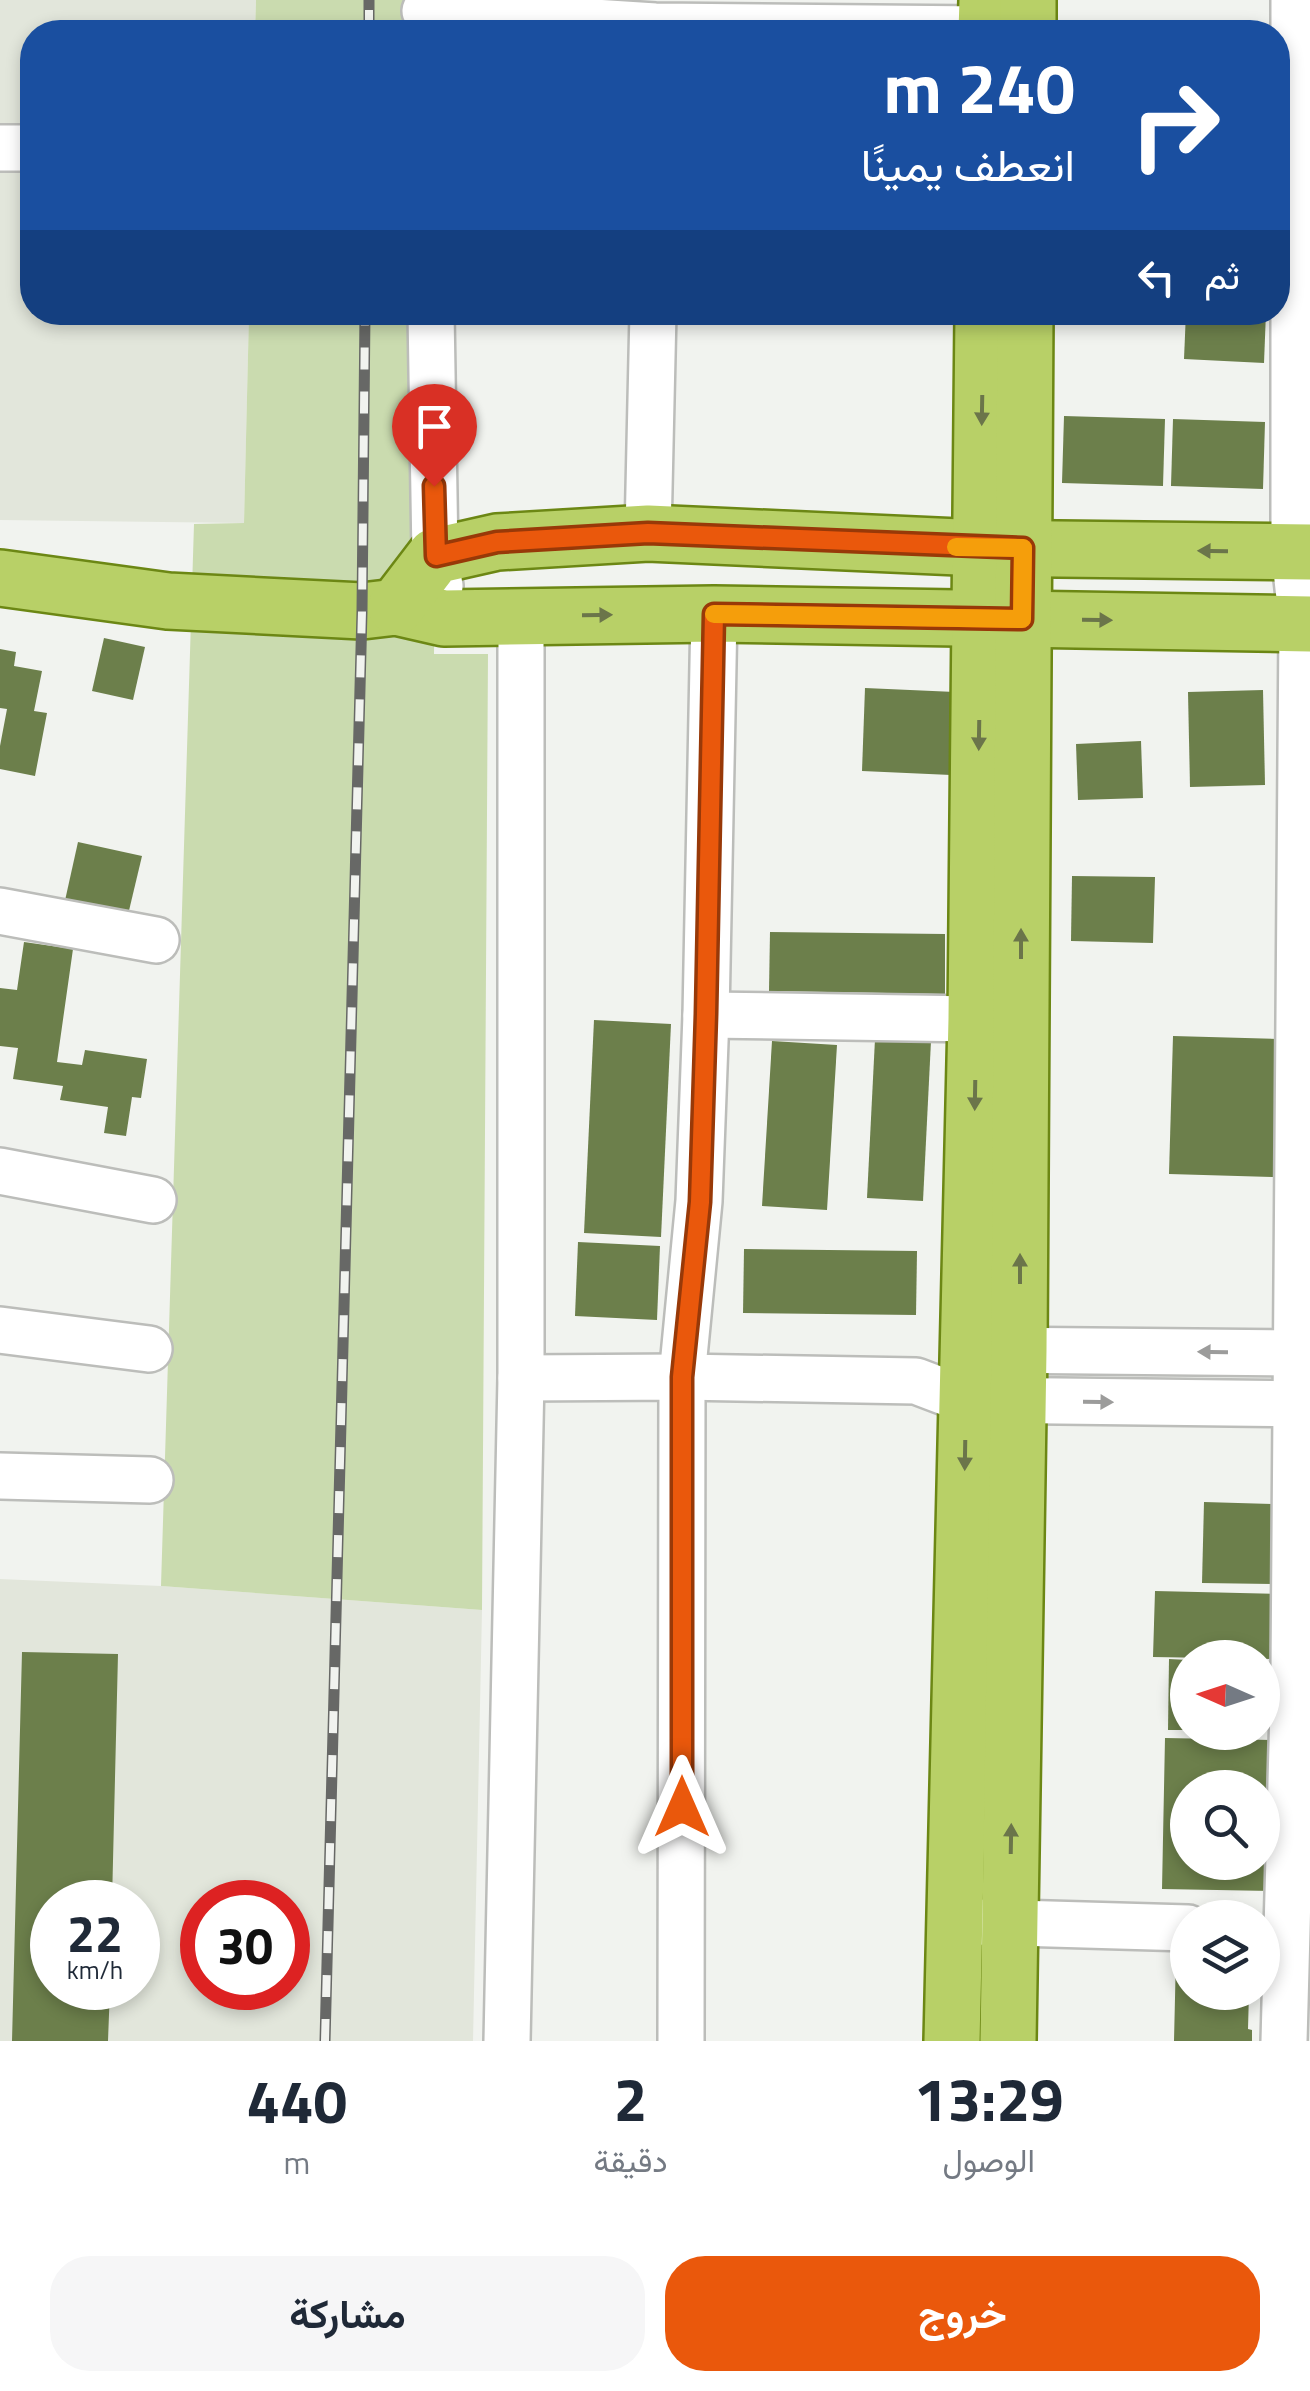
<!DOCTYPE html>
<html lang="ar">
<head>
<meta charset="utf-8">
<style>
	:root { --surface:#fff; --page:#f6f6f7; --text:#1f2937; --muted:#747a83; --accent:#ea580c }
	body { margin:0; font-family:"Titillium Web",Vazirmatn,sans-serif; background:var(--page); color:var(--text); direction:rtl; height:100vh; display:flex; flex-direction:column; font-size:38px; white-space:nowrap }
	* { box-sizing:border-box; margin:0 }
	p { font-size:32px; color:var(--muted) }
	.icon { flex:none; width:55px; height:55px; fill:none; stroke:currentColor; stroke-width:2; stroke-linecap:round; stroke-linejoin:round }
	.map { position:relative; height:2041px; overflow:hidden; direction:ltr }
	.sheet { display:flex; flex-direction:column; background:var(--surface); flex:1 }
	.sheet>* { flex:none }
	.top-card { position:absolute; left:20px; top:20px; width:1270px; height:305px; border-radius:40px; box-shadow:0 5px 15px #0003; direction:rtl; background:#1a4fa0; color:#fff; overflow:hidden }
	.needle { width:65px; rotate:273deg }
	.fabs { position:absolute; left:1170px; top:1640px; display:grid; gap:20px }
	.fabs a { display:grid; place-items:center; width:110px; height:110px; border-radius:50%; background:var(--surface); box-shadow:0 5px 15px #0003; font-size:50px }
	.speed { position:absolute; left:30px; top:1880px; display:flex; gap:20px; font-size:50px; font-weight:700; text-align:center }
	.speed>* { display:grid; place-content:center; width:130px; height:130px; border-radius:50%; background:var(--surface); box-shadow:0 5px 15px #0003; line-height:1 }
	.speed small { font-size:25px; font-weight:400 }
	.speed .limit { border:15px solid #d22; background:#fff; color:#111 }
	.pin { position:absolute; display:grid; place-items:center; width:85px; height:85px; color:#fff; margin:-102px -42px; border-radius:50% 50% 50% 0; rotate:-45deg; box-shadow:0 0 10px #0007 }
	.pin .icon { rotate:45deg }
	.me { position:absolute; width:110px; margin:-55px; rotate:0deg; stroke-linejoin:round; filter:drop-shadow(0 0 8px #0008) }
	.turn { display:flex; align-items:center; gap:35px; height:210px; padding:0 50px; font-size:45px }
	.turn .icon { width:130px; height:130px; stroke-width:2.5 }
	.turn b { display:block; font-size:70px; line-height:85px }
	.then { display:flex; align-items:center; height:95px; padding:0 50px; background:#0003; gap:20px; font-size:38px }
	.eta { display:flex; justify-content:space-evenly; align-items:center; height:170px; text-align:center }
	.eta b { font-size:60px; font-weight:700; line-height:70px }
	.button { display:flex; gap:20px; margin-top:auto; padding:20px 50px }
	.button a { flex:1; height:115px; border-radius:40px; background:var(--accent); color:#fff; font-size:40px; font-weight:700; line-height:115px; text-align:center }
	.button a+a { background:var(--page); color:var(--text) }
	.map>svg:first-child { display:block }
	.built { fill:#e2e6db; fill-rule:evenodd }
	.green { fill:#cadbaf }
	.building { fill:#6c7f4b; fill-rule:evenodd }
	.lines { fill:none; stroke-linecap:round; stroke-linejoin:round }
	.minor-casing { stroke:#bcbdba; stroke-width:50 }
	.major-casing { stroke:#6c8714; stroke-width:60 }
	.minor { stroke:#fff; stroke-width:45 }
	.major { stroke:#b8d067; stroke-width:55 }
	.rail-casing { stroke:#676866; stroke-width:11 }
	.rail { stroke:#f1f3ef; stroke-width:8; stroke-dasharray:22; stroke-linecap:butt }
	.oneway { fill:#6b754a }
	.oneway2 { fill:#9c9c9b }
	.route-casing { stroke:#983908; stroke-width:25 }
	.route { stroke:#ea580c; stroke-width:18 }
	.slow { stroke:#f59e0b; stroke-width:18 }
</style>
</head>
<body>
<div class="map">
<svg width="1310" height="2041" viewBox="0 0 1310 2041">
	<rect width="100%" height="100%" fill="#f1f3ef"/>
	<g class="built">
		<path d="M0,0h256l-1,32h-223v280l217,1 -5,210 -244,-3z"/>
		<path d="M0,1579l161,7 321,24 -9,431h-473zM52,1902h86v86h-86zM202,1902h86v86h-86z"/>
	</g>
	<g class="green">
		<path d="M256,0h190l-1,32h-190z"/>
		<path d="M249,313h191l-6,341h54l-6,956 -321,-24 33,-1062 50,-1z"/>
	</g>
	<g class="building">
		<path d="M1186,312h80l-2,51 -80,-4z"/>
		<path d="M1064,416l101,3 -2,67 -101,-3z"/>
		<path d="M1173,419l92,3 -2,67 -92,-3z"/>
		<path d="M104,638l41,9 -12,53 -41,-9z"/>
		<path d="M0,649l16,3 -2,14 28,5 -8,40 13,2 -12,63 -35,-7v-23l7,-37 -7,-1z"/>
		<path d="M865,688l90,4 -4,83 -89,-4z"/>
		<path d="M1263,690l2,95 -75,2 -2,-95z"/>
		<path d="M1141,741l2,57 -65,2 -2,-56z"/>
		<path d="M78,842l64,14 -15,63 -63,-14z"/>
		<path d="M1072,876l83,1 -2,66 -82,-2z"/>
		<path d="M770,932l175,2v60l-176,-3z"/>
		<path d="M24,942l49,7 -16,113 25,3 3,-15 62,9 -6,39 -9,-1 -6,39 -22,-3 4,-26 -48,-7 3,-14 -50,-7 5,-31 -18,-2v-58l17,2z"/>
		<path d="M594,1020l77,4 -10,213 -77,-4z"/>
		<path d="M1173,1036l105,3 -4,138 -105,-3z"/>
		<path d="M875,1039l56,2 -8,160 -56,-3z"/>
		<path d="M772,1041l65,4 -10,165 -65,-4z"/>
		<path d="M578,1242l82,4 -3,74 -82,-4z"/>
		<path d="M744,1249l173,2 -1,64 -173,-2z"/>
		<path d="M1204,1502l72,2 -1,80 -73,-1z"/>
		<path d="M1155,1591l124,3 -1,65 -125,-2z"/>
		<path d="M22,1652l96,2 -6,248h-60v86h58l-2,53h-96z"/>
		<path d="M1169,1659l19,1v70h-20z"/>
		<path d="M1165,1738l112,2 -3,151 -112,-2zM1188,1788h74v74h-74z"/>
		<path d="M1176,1955l12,1v36h61l-1,37 4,1v11h-78z"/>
	</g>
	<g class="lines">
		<defs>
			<g id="minor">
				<path d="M425,11l230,15 331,3"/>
				<path d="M0,148h32"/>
				<path d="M431,312l4,244 5,30"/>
				<path d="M648,533l5,-221"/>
				<path d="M0,911l156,29"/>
				<path d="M706,1015l270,4"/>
				<path d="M0,1171l153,29"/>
				<path d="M0,1330l149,19"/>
				<path d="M987,1350l323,3"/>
				<path d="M521,1378l161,-1 234,4 50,19 344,4"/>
				<path d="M0,1476l150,4"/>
				<path d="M977,1922l211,6"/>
				<path d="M507,2041l14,-663v-761"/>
				<path d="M681,2041l1,-664 17,-176 7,-186 8,-401"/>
				<path d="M1284,2041l10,-369 8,-1048 -8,-72v-552"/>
			</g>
			<g id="major">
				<path d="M986,32l1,-32"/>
				<path d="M1028,32v-32"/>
				<path d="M0,578l168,23 194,10 34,-4 48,11 270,-4 596,10"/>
				<path d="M396,607l39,-51 62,-14 151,-9 333,15 329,4"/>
				<path d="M952,2041l24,-1022 7,-707"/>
				<path d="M1008,2041l11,-691 6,-1038"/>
			</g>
		</defs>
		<use href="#minor" class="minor-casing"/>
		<use href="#major" class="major-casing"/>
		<use href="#minor" class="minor"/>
		<use href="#major" class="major"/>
		<defs>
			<g id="rail">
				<path d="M369,32v-32"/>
				<path d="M325,2041l37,-1430 3,-299"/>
			</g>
		</defs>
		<use href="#rail" class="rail-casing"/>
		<use href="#rail" class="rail"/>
	</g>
	<defs><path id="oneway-solid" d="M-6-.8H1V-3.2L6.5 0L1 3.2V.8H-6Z" transform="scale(2.5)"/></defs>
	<g class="oneway">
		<use href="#oneway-solid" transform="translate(982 410) rotate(91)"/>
		<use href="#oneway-solid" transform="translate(1213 551) rotate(-179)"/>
		<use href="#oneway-solid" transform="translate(597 615) rotate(-1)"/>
		<use href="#oneway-solid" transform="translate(1097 620) rotate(1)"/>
		<use href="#oneway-solid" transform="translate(979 735) rotate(91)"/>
		<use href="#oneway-solid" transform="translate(1021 944) rotate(-90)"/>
		<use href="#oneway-solid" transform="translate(975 1095) rotate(91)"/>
		<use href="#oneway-solid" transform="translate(1020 1269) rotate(-90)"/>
		<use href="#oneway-solid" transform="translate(965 1455) rotate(91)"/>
		<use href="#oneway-solid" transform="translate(1011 1839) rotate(-89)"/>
	</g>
	<g class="oneway2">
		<use href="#oneway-solid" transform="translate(1213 1352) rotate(-179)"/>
		<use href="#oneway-solid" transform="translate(1098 1402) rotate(1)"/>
	</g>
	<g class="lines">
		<defs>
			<path id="route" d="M434,486l2,70 61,-14 151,-9 375,15 -1,71 -308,-5 -8,400 -6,188 -18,175v430"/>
		</defs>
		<use href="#route" class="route-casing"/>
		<use href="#route" class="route"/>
		<path class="slow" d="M714,614l308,5 1,-71 -67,-1"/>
	</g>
</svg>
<div class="fabs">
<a><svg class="needle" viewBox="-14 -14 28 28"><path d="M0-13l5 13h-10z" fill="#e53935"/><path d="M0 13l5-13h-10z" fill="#747a83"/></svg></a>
<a><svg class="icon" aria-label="search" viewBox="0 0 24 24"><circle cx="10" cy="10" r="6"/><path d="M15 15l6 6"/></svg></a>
<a><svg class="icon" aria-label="layers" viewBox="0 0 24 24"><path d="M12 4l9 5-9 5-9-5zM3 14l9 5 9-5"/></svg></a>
</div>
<div class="speed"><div>22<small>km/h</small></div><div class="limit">30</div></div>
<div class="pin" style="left:434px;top:486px;background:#d93025"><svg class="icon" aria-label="arrive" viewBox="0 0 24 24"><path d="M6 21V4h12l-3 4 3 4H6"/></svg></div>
<svg class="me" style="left:682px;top:1807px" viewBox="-20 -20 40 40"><path d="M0-17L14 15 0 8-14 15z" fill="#ea580c" stroke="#fff" stroke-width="4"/></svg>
<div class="top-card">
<div class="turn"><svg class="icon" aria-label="right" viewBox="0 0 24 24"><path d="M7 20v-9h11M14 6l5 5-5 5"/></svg><div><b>240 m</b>انعطف يمينًا</div></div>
<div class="then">ثم<svg class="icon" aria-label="left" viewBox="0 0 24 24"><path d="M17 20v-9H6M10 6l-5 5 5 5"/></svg></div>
</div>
</div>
<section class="sheet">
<div class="eta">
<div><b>13:29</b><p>الوصول</p></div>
<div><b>2</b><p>دقيقة</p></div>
<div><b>440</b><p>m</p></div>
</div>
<div class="button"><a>خروج</a><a>مشاركة</a></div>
</section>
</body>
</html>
